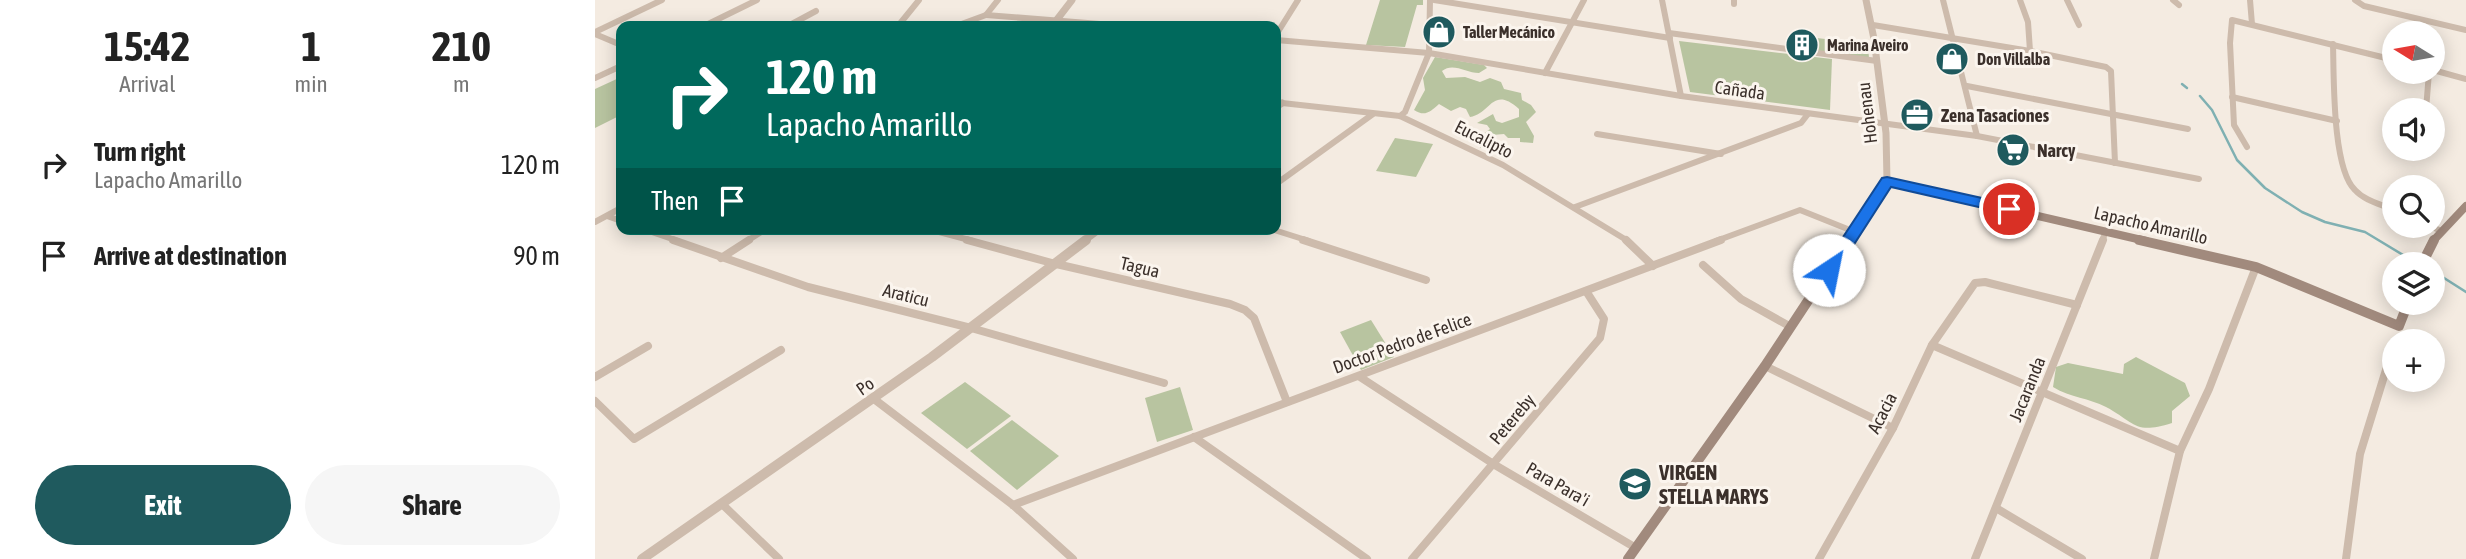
<!DOCTYPE html>
<html lang="en">
<head>
<meta charset="utf-8">
<style>
	:root { --surface:#fff; --page:#f6f6f6; --text:#222; --muted:#767676; --accent:#1f5a5e }
	body { margin:0; font-family:"Asap Condensed",sans-serif; background:var(--page); color:var(--text); height:100vh; display:flex; flex-direction:column; font-size:26px; white-space:nowrap }
	* { box-sizing:border-box; margin:0 }
	p { font-size:23px; color:var(--muted) }
	.icon { flex:none; width:38px; height:38px; fill:none; stroke:currentColor; stroke-width:2; stroke-linecap:round; stroke-linejoin:round }
	.map { position:relative; flex:1; overflow:hidden }
	.sheet { display:flex; flex-direction:column; background:var(--surface); width:595px }
	.sheet>* { flex:none }
	.hud { position:absolute; left:21px; top:21px; width:665px; height:214px; border-radius:14px; box-shadow:0 4px 18px #0003; background:#00695c; color:#fff; overflow:hidden }
	.needle { width:46px; rotate:281deg }
	.fabs { position:absolute; left:1787px; top:21px; display:grid; gap:14px }
	.fabs a { display:grid; place-items:center; width:63px; height:63px; border-radius:50%; background:var(--surface); box-shadow:0 4px 18px #0003; font-size:35px }
	.pin { position:absolute; display:grid; place-items:center; width:60px; height:60px; color:#fff; margin:-30px; border:4px solid #fff; border-radius:50%; box-shadow:0 2px 7px #0007 }
	.me { position:absolute; width:77px; margin:-38px; rotate:34deg; stroke-linejoin:round; filter:drop-shadow(0 0 5px #0008) }
	.turn { display:flex; align-items:center; gap:24px; height:147px; padding:0 35px; font-size:32px }
	.turn .icon { width:91px; height:91px; stroke-width:2.5 }
	.turn b { display:block; font-size:49px; line-height:60px }
	.then { display:flex; align-items:center; height:66px; padding:0 35px; background:#0003; gap:14px; font-size:26px }
	.eta { display:flex; justify-content:space-evenly; align-items:center; height:119px; text-align:center }
	.eta b { font-size:42px; font-weight:700; line-height:49px }
	.primary-button { display:flex; gap:14px; margin-top:auto; padding:14px 35px }
	.primary-button a { flex:1; height:80px; border-radius:42px; background:var(--accent); color:#fff; font-size:28px; font-weight:700; line-height:80px; text-align:center }
	.primary-button a+a { background:var(--page); color:var(--text) }
	ul { padding:0; list-style:none }
	li { display:flex; align-items:center; gap:21px; height:91px; padding:0 35px }
	li div { flex:1 }
	li b { display:block; font-size:26px }
	li em { font-style:normal }
	main { display:flex; flex:1; min-height:0 }
	.map>svg:first-child { display:block }
	.green { fill:#b8c4a0 }
	.lines { fill:none; stroke-linecap:round; stroke-linejoin:round }
	.stream { stroke:#7fb0b2; stroke-width:2.5 }
	.minor-far1 { stroke:#cdbbac; stroke-width:6 }
	.minor { stroke:#cdbbac; stroke-width:8 }
	.tertiary-far1 { stroke:#cdbbac; stroke-width:7 }
	.tertiary { stroke:#cdbbac; stroke-width:10 }
	.secondary-far1 { stroke:#a18a7d; stroke-width:8 }
	.secondary { stroke:#a18a7d; stroke-width:10 }
	.route { fill:#1a73e8; stroke:#114b97; stroke-width:2 }
	.labels { text-anchor:middle; dominant-baseline:central; stroke-width:6; stroke-linejoin:round; paint-order:stroke }
	.far-poi-label { font-size:16px; font-weight:bold; fill:#3b302b; stroke:#fbf5ee; text-anchor:start }
	.street-label { font-size:18px; fill:#3b302b; stroke:#fbf5ee }
	.poi-label { font-size:18px; font-weight:bold; fill:#3b302b; stroke:#fbf5ee; text-anchor:start }
	.near-poi-label { font-size:21px; font-weight:bold; fill:#3b302b; stroke:#fbf5ee; text-anchor:start }
</style>
</head>
<body>
<main>
<section class="sheet">
<div class="eta">
<div><b>15:42</b><p>Arrival</p></div>
<div><b>1</b><p>min</p></div>
<div><b>210</b><p>m</p></div>
</div>
<ul>
<li><svg class="icon" aria-label="right" viewBox="0 0 24 24"><path d="M7 20v-9h11M14 6l5 5-5 5"/></svg><div><b>Turn right</b><p>Lapacho Amarillo</p></div><em>120 m</em></li>
<li><svg class="icon" aria-label="arrive" viewBox="0 0 24 24"><path d="M6 21V4h12l-3 4 3 4H6"/></svg><div><b>Arrive at destination</b></div><em>90 m</em></li>
</ul>
<div class="primary-button"><a>Exit</a><a>Share</a></div>
</section>
<div class="map">
<svg width="1871" height="559" viewBox="0 0 1871 559">
	<rect width="100%" height="100%" fill="#f4ebe1"/>
	<g class="green">
		<path d="M785,0h43v5h-6l-12,42 -39,-2z"/>
		<path d="M1213,37l60,7 1,15 -62,-8z"/>
		<path d="M1084,41l153,18 -2,51 -140,-18z"/>
		<path d="M840,57l49,8 3,3 -8,5c-13,0 -26,-11 -37,-2l4,7 19,-1 15,5 10,-4 11,4 3,7 17,4 1,7 9,5 5,7 -10,10 8,14 -1,7 -13,-1v-4h-12l-4,-4 -12,1 -5,11 -6,2 -7,-7 16,-12 -3,-4 -10,-2 16,-9 3,7 6,2 17,-6v-8c-27,-24 -28,5 -49,8l-4,-8 -6,-2 -9,4 -12,-7c-9,8 -14,13 -25,6l11,-20 -2,-12z"/>
		<path d="M26,77v38l-26,13v-39z"/>
		<path d="M800,138l38,6 -17,33 -40,-6z"/>
		<path d="M776,320l23,37 -33,13 -21,-38z"/>
		<path d="M1541,357l49,26 5,13 -18,15v12c-38,12 -36,0 -66,-16 -17,-9 -35,-9 -53,-20l3,-20 12,-4 55,11 1,-10z"/>
		<path d="M370,382l46,34 -44,33 -46,-36z"/>
		<path d="M585,387l13,43 -36,12 -12,-44z"/>
		<path d="M417,420l47,36 -42,34 -47,-39z"/>
	</g>
	<g class="lines">
		<g class="stream">
			<path d="M1587,84l5,4"/>
			<path d="M1605,96l12,14 25,50 28,28 37,24 23,10 40,10 53,32"/>
			<path d="M1838,271l33,21"/>
		</g>
		<g class="minor-far1">
			<path d="M839,0l236,38"/>
			<path d="M1067,0l19,96"/>
			<path d="M1139,0v4"/>
			<path d="M1348,0l34,136"/>
			<path d="M1425,0l8,22 2,29"/>
			<path d="M1472,0l12,25"/>
			<path d="M1578,0l6,5"/>
			<path d="M1655,0l2,24"/>
			<path d="M1760,0l9,6 102,24"/>
			<path d="M391,15l139,11"/>
			<path d="M1278,25l157,26 76,16 5,4 4,92"/>
			<path d="M109,26l53,-26"/>
			<path d="M193,26l28,-15"/>
			<path d="M303,26l21,-26"/>
			<path d="M361,26l30,-11 12,-15"/>
			<path d="M0,32l67,-32"/>
			<path d="M1074,33l208,28"/>
			<path d="M0,34l26,11"/>
			<path d="M681,35l22,-35"/>
			<path d="M681,40l153,13 252,43 296,40 222,43"/>
			<path d="M1738,44c1,32 -1,124 22,146 10,11 26,14 39,20"/>
			<path d="M1838,70l33,9"/>
			<path d="M950,73l39,-73"/>
			<path d="M0,78l26,-12"/>
			<path d="M1372,86l221,43"/>
			<path d="M1637,97l105,24"/>
			<path d="M687,103l118,13 103,49 125,76"/>
			<path d="M1831,110l3,-38"/>
			<path d="M805,116l5,-4 24,-59 1,-53"/>
			<path d="M1002,134l124,20"/>
			<path d="M1652,147l-13,-22 -4,-82 2,-23 162,40"/>
			<path d="M681,184l97,-70"/>
			<path d="M980,207l226,-84 7,-9"/>
			<path d="M12,216l14,5"/>
			<path d="M0,222l26,-14"/>
			<path d="M1835,226l9,4"/>
			<path d="M48,229l35,12"/>
			<path d="M333,229l45,12"/>
			<path d="M676,229l38,12"/>
			<path d="M152,241l19,-12"/>
			<path d="M1121,241l84,-31 55,22"/>
			<path d="M1507,241l4,-10"/>
		</g>
		<g class="minor">
			<path d="M78,240l135,47 163,41 193,55"/>
			<path d="M372,240l85,23 178,41 15,6 9,8 33,84"/>
			<path d="M708,240l123,40"/>
			<path d="M1031,240l27,26"/>
			<path d="M126,258l28,-18"/>
			<path d="M1108,265l38,34 50,28"/>
			<path d="M1337,345l248,106"/>
			<path d="M1170,366l128,62"/>
			<path d="M0,377l53,-31"/>
			<path d="M765,377l135,88 141,83"/>
			<path d="M279,399l139,106 60,54"/>
			<path d="M0,401l39,38 147,-89"/>
			<path d="M599,437l173,122"/>
			<path d="M127,504l57,55"/>
			<path d="M418,505l708,-265"/>
			<path d="M1401,508l86,51"/>
			<path d="M817,559l188,-221 4,-19 -18,-28"/>
			<path d="M1224,559l74,-131 39,-83 43,-62 10,-1 92,23"/>
			<path d="M1380,559l128,-319"/>
			<path d="M1559,559l26,-108 29,-62 47,-122"/>
			<path d="M1751,559l14,-105 34,-110"/>
		</g>
		<g class="tertiary-far1">
			<path d="M1271,0l8,39 12,94 1,48"/>
			<path d="M457,26l20,-26"/>
			<path d="M681,107l6,-4"/>
			<path d="M489,241l16,-12"/>
		</g>
		<path class="tertiary" d="M47,559l290,-202 154,-117"/>
		<g class="secondary-far1">
			<path d="M1252,241l40,-60 259,60"/>
			<path d="M1838,241l33,-35"/>
		</g>
		<g class="secondary">
			<path d="M1544,240l117,27 143,59 9,-23"/>
			<path d="M1827,264l12,-24"/>
			<path d="M1033,559l137,-193 83,-126"/>
		</g>
	</g>
	<path class="route" d="M1292,177l122,27 7,5 -7,5 -118,-27 -56,87h-11l-2,-4 2,-4 58,-88z"/>
	<defs>
		<symbol id="shop-disc" viewBox="-11 -11 22 22"><circle r="9.5" fill="#1f5a5e" stroke="#fbf5ee"/><path d="M-5-2.5h2.3a2.7 3.5 0 0 1 5.4 0H5L5.5 6h-11ZM-1.5-2.5h3a1.5 2.3 0 0 0-3 0Z" fill="#fff"/></symbol>
		<symbol id="building-disc" viewBox="-11 -11 22 22"><circle r="9.5" fill="#1f5a5e" stroke="#fbf5ee"/><path d="M-4-6H4V6H1V3H-1V6H-4ZM-2.5-4.3h1.7v1.8h-1.7ZM.8-4.3h1.7v1.8H.8ZM-2.5-1h1.7V.8h-1.7ZM.8-1h1.7V.8H.8Z" fill="#fff"/></symbol>
		<symbol id="office-disc" viewBox="-11 -11 22 22"><circle r="9.5" fill="#1f5a5e" stroke="#fbf5ee"/><path d="M-6-3h4V-5.5h4V-3h4V5H-6ZM-1-4.5V-3h2v-1.5ZM-6 0V1H6V0Z" fill="#fff"/></symbol>
		<symbol id="supermarket-disc" viewBox="-11 -11 22 22"><circle r="9.5" fill="#1f5a5e" stroke="#fbf5ee"/><path d="M-6-5.5h2.5l.6 2H6L4.5 2H-2.5L-4.4-4H-6ZM-1.5 3.2a1.3 1.3 0 1 0 .1 0ZM3 3.2a1.3 1.3 0 1 0 .1 0Z" fill="#fff"/></symbol>
		<symbol id="school-disc" viewBox="-11 -11 22 22"><circle r="9.5" fill="#1f5a5e" stroke="#fbf5ee"/><path d="M0-5L7-2L0 1L-7-2ZM-4 1L0 2.5L4 1V4Q0 6-4 4Z" fill="#fff"/></symbol>
	</defs>
	<g fill-rule="evenodd">
		<use href="#shop-disc" x="825" y="13" width="38" height="38"/>
		<use href="#building-disc" x="1188" y="26" width="38" height="38"/>
		<use href="#shop-disc" x="1338" y="40" width="38" height="38"/>
		<use href="#office-disc" x="1303" y="96" width="38" height="38"/>
		<use href="#supermarket-disc" x="1399" y="131" width="38" height="38"/>
		<use href="#school-disc" x="1021" y="465" width="38" height="38"/>
	</g>
	<g class="labels">
		<g class="far-poi-label">
			<text x="868" y="32">Taller Mecánico</text>
			<text x="1232" y="45">Marina Aveiro</text>
			<text x="1382" y="59">Don Villalba</text>
		</g>
		<g class="street-label">
			<text transform="translate(1145 90) rotate(8)">Cañada</text>
			<text transform="translate(1272 113) rotate(-97)">Hohenau</text>
			<text transform="translate(889 139) rotate(27)">Eucalipto</text>
			<text transform="translate(1556 225) rotate(13)">Lapacho Amarillo</text>
			<text transform="translate(545 267) rotate(13)">Tagua</text>
			<text transform="translate(311 295) rotate(14)">Araticu</text>
			<text transform="translate(807 343) rotate(-20)">Doctor Pedro de Felice</text>
			<text transform="translate(270 386) rotate(-35)">Po</text>
			<text transform="translate(1432 389) rotate(-68)">Jacaranda</text>
			<text transform="translate(1287 413) rotate(-63)">Acacia</text>
			<text transform="translate(917 419) rotate(-50)">Petereby</text>
			<text transform="translate(963 484) rotate(30)">Para Para'i</text>
		</g>
		<g class="poi-label">
			<text x="1346" y="115">Zena Tasaciones</text>
			<text x="1442" y="150">Narcy</text>
		</g>
		<g class="near-poi-label">
			<text x="1064" y="472">VIRGEN<tspan x="1064" dy="24">STELLA MARYS</tspan></text>
		</g>
	</g>
</svg>
<div class="fabs">
<a><svg class="needle" viewBox="-14 -14 28 28"><path d="M0-13l5 13h-10z" fill="#e53935"/><path d="M0 13l5-13h-10z" fill="#767676"/></svg></a>
<a><svg class="icon" aria-label="sound" viewBox="0 0 24 24"><path d="M4 9h4l5-4v14l-5-4H4zM17 9q2 3 0 6"/></svg></a>
<a><svg class="icon" aria-label="search" viewBox="0 0 24 24"><circle cx="10" cy="10" r="6"/><path d="M15 15l6 6"/></svg></a>
<a><svg class="icon" aria-label="layers" viewBox="0 0 24 24"><path d="M12 4l9 5-9 5-9-5zM3 14l9 5 9-5"/></svg></a>
<a>+</a>
</div>
<div class="pin" style="left:1414px;top:209px;background:#d93025"><svg class="icon" aria-label="arrive" viewBox="0 0 24 24"><path d="M6 21V4h12l-3 4 3 4H6"/></svg></div>
<svg class="me" style="left:1234px;top:270px" viewBox="-20 -20 40 40"><circle r="19" fill="#fff"/><path d="M0-13L10 11 0 6-10 11z" fill="#1a73e8"/></svg>
<div class="hud">
<div class="turn"><svg class="icon" aria-label="right" viewBox="0 0 24 24"><path d="M7 20v-9h11M14 6l5 5-5 5"/></svg><div><b>120 m</b>Lapacho Amarillo</div></div>
<div class="then">Then<svg class="icon" aria-label="arrive" viewBox="0 0 24 24"><path d="M6 21V4h12l-3 4 3 4H6"/></svg></div>
</div>
</div>
</main>
</body>
</html>
